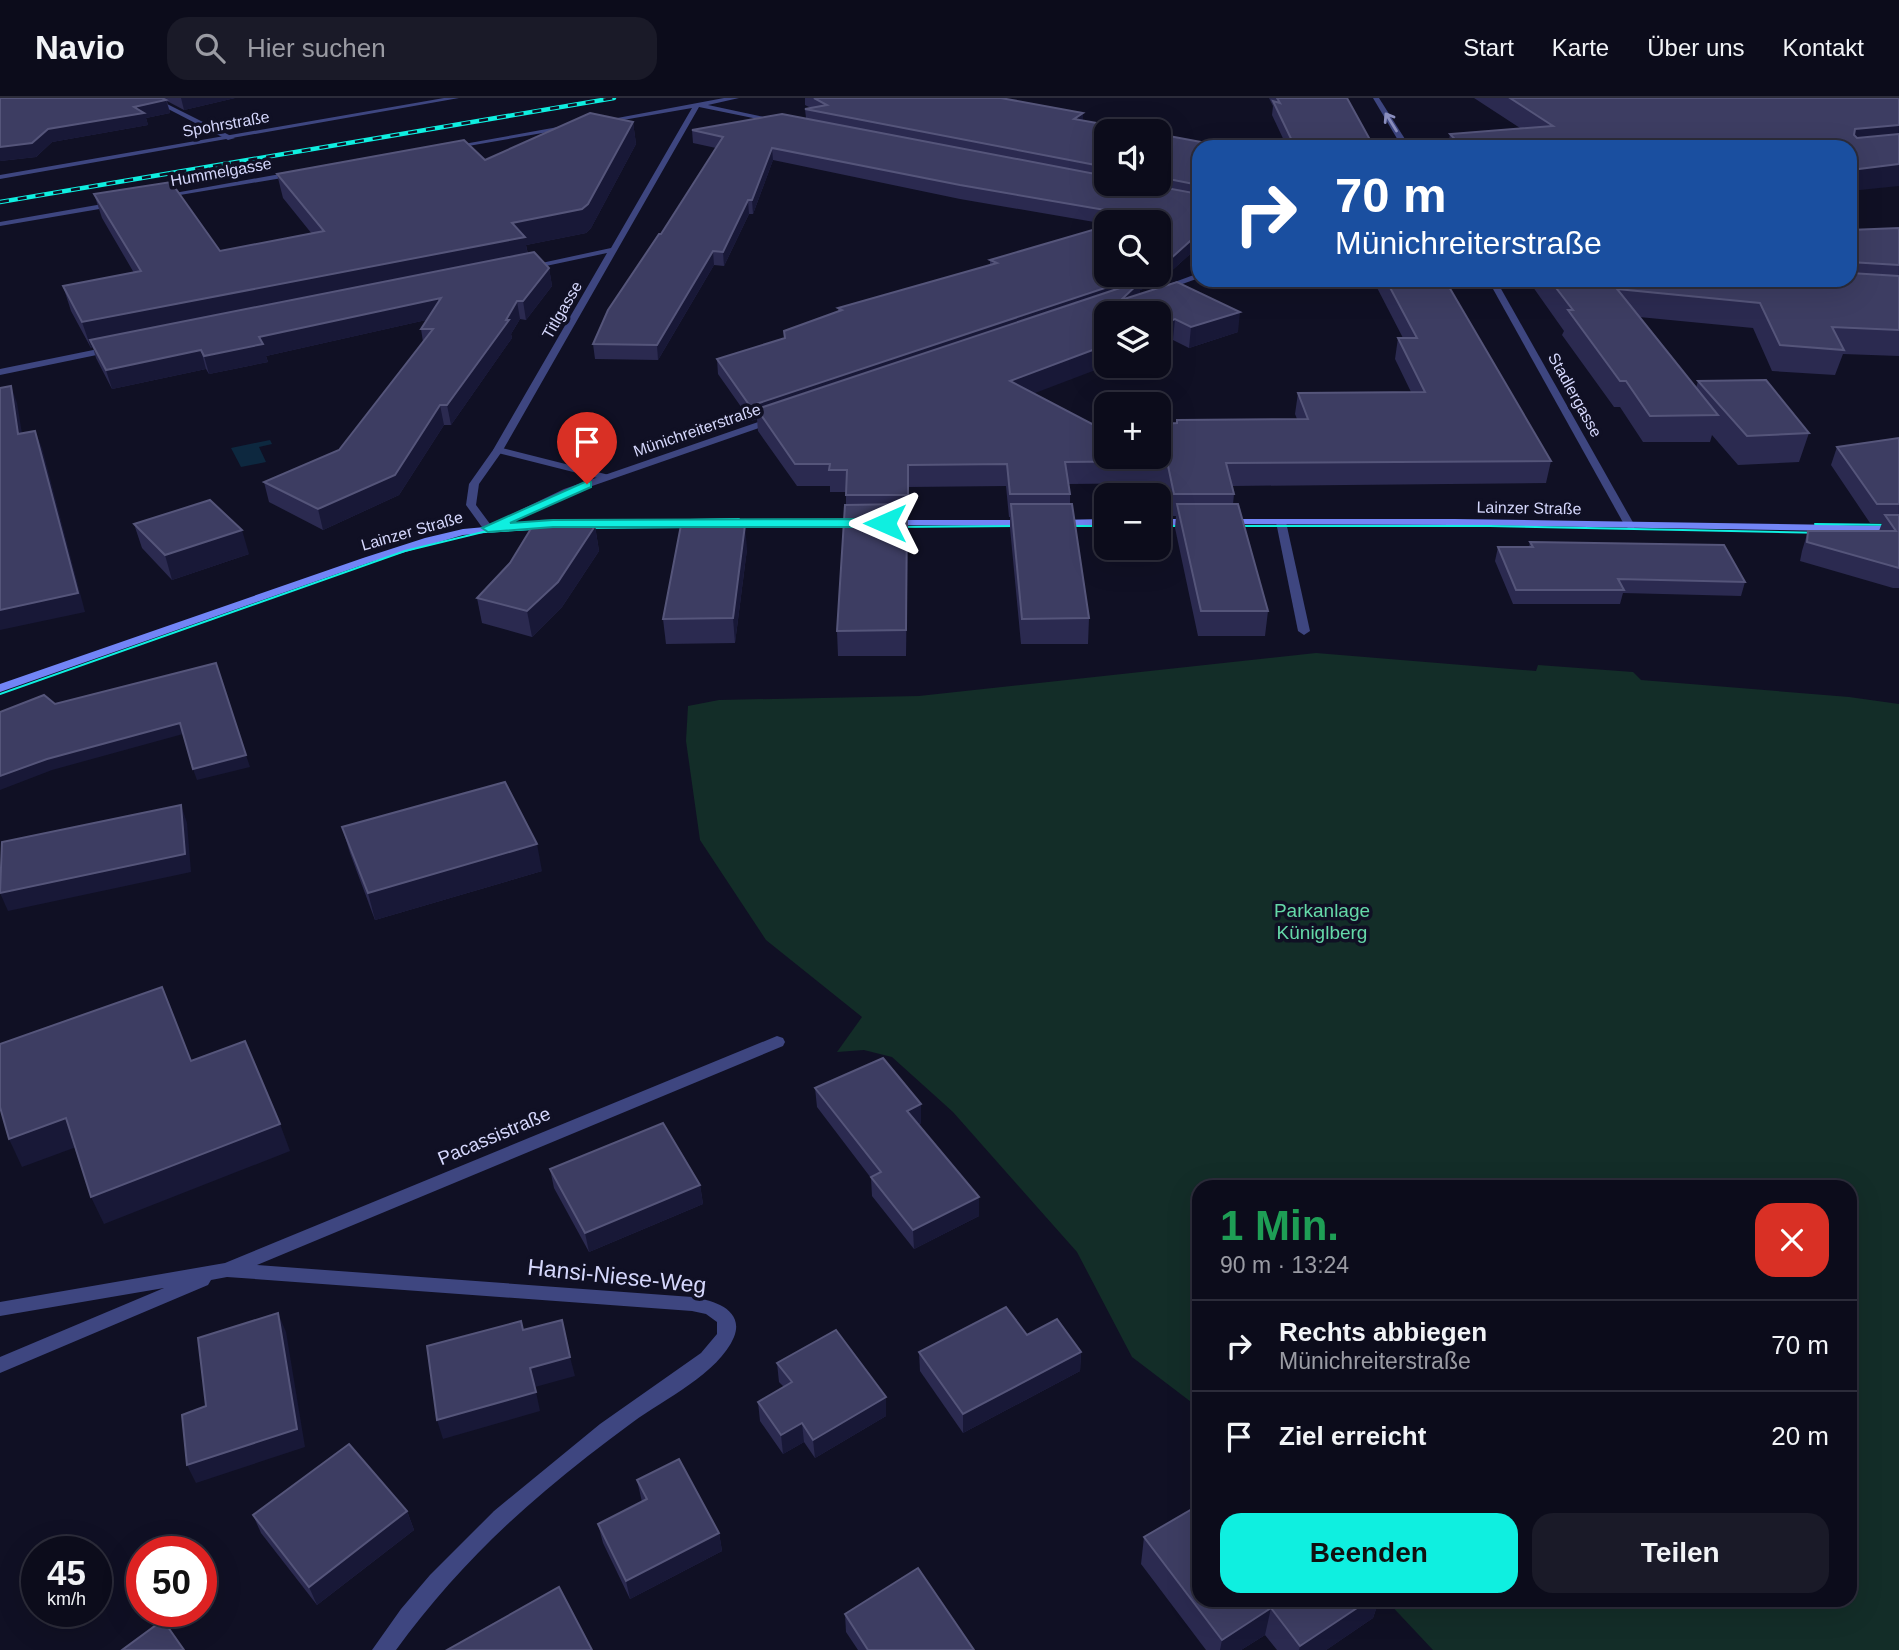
<!DOCTYPE html>
<html lang="de">
<head>
<meta charset="utf-8">
<style>
	:root { --surface:#0c0c1b; --page:#1a1a28; --text:#f1f3f6; --muted:#9a9ba3; --line:#2c2c3a; --accent:#0fefe0 }
	body { margin:0; font-family:Helvetica,sans-serif; background:var(--page); color:var(--text); height:100vh; display:flex; flex-direction:column; font-size:26px; white-space:nowrap }
	* { box-sizing:border-box; margin:0 }
	p { font-size:23px; color:var(--muted) }
	.icon { flex:none; width:38px; height:38px; fill:none; stroke:currentColor; stroke-width:2; stroke-linecap:round; stroke-linejoin:round }
	.map { position:relative; flex:1; overflow:hidden }
	.sheet { position:absolute; left:1192px; top:1082px; width:665px; height:427px; display:flex; flex-direction:column; background:var(--surface); border-radius:21px; box-shadow:0 7px 28px #0002,0 0 0 2px var(--line) }
	.sheet>* { flex:none }
	.top-card { position:absolute; left:1192px; top:42px; width:665px; height:147px; border-radius:21px; box-shadow:0 7px 28px #0002,0 0 0 2px var(--line); background:#1a4fa0; color:#fff; overflow:hidden }
	.buttons { position:absolute; left:1094px; top:21px; display:grid; gap:14px }
	.buttons a { display:grid; place-items:center; width:77px; height:77px; border-radius:14px; background:var(--surface); box-shadow:0 7px 28px #0002,0 0 0 2px var(--line); font-size:35px }
	.speed { position:absolute; left:21px; top:1438px; display:flex; gap:14px; font-size:35px; font-weight:700; text-align:center }
	.speed>* { display:grid; place-content:center; width:91px; height:91px; border-radius:50%; background:var(--surface); box-shadow:0 7px 28px #0002,0 0 0 2px var(--line); line-height:1 }
	.speed small { font-size:18px; font-weight:400 }
	.speed .limit { border:10px solid #d22; background:#fff; color:#111 }
	.pin { position:absolute; display:grid; place-items:center; width:60px; height:60px; color:#fff; margin:-72px -30px; border-radius:50% 50% 50% 0; rotate:-45deg; box-shadow:0 0 7px #0007 }
	.pin .icon { rotate:45deg }
	.me { position:absolute; width:77px; margin:-38px; rotate:270deg; stroke-linejoin:round; filter:drop-shadow(0 0 5px #0008) }
	.turn { display:flex; align-items:center; gap:24px; height:147px; padding:0 28px; font-size:32px }
	.turn .icon { width:91px; height:91px; stroke-width:2.5 }
	.turn b { display:block; font-size:49px; line-height:60px }
	.round { display:grid; place-items:center; flex:none; width:74px; height:74px; border-radius:21px; background:var(--page) }
	.summary { display:flex; align-items:center; justify-content:space-between; height:119px; padding:0 28px }
	h1 { font-size:42px; font-weight:600; line-height:52px; color:#1e9e55 }
	.primary-button { display:flex; gap:14px; margin-top:auto; padding:14px 28px }
	.primary-button a { flex:1; height:80px; border-radius:21px; background:var(--accent); color:#111; font-size:28px; font-weight:600; line-height:80px; text-align:center }
	.primary-button a+a { background:var(--page); color:var(--text) }
	ul { padding:0; list-style:none }
	li { display:flex; align-items:center; gap:21px; height:91px; padding:0 28px; border-top:2px solid var(--line) }
	li div { flex:1 }
	li b { display:block; font-size:26px }
	li em { font-style:normal }
	header { display:flex; align-items:center; gap:42px; box-sizing:border-box; height:98px; padding:0 35px; background:var(--surface); border-bottom:2px solid var(--line) }
	header strong { font-size:33px }
	nav { display:flex; gap:38px; margin-inline-start:auto; font-size:24px }
	.search { width:490px; height:63px; background:var(--page); display:flex; align-items:center; gap:18px; box-sizing:border-box; padding:0 24px; border-radius:21px; color:var(--muted); font-size:26px }
	.map>svg:first-child { display:block }
	.green { fill:#132d28 }
	.water { fill:#0d283f }
	.lines { fill:none; stroke-linecap:round; stroke-linejoin:round }
	.service { fill:#3e4680; fill-rule:evenodd }
	.minor { fill:#3e4680; fill-rule:evenodd }
	.tertiary { fill:#3e4680; fill-rule:evenodd }
	.secondary { fill:#7285f6; fill-rule:evenodd }
	.tram { stroke:#0fefe0; stroke-width:2 }
	.rail-casing { stroke:#0fefe0; stroke-width:4.5 }
	.rail { stroke:#101024; stroke-width:2.5; stroke-dasharray:9; stroke-linecap:butt }
	.wall { fill:#2b2a50 }
	.shaded-wall { fill:#181837 }
	.building { fill:#3d3d62; stroke:#55557a; stroke-width:2 }
	.oneway { stroke:#8a8ebe }
	.route { fill:#0fefe0; stroke:#0a9b92; stroke-width:2 }
	.labels { text-anchor:middle; dominant-baseline:central; stroke-width:7; stroke-linejoin:round; paint-order:stroke }
	.far-street-label { font-size:16px; fill:#d5d7fc; stroke:#101024 }
	.park-label { font-size:19px; fill:#65d8a8; stroke:#101024 }
	.street-label { font-size:19px; fill:#d5d7fc; stroke:#101024 }
	.near-street-label { font-size:23px; fill:#d5d7fc; stroke:#101024 }
</style>
</head>
<body>
<header>
<strong>Navio</strong>
<div class="search"><svg class="icon" aria-label="search" viewBox="0 0 24 24"><circle cx="10" cy="10" r="6"/><path d="M15 15l6 6"/></svg>Hier suchen</div>
<nav><a>Start</a><a>Karte</a><a>Über uns</a><a>Kontakt</a></nav>
</header>
<div class="map">
<svg width="1899" height="1552" viewBox="0 0 1899 1552">
	<rect width="100%" height="100%" fill="#101024"/>
	<path class="green" d="M1316,555l220,18 2,-6 95,7 8,8 208,17 50,7v946h-466l-47,-50h464v-414h-651v222l-67,-51 -55,-105 -124,-140 -61,-55 -28,-7 -27,2 25,-35 -96,-77 -66,-100 -14,-99 2,-35 31,-6 200,-4z"/>
	<path class="water" d="M270,342l2,4 -13,3 7,15 -25,5 -10,-19z"/>
	<g class="lines">
		<g class="service">
			<path d="M498,349l111,28 1,2 -5,3 -111,-28 -1,-2z"/>
			<path d="M1281,421l5,3 24,109 -6,4 -6,-4 -22,-109z"/>
		</g>
		<g class="minor">
			<path d="M147,0h8l80,40 -7,2z"/>
			<path d="M724,0h15l-31,7 74,16 -4,2 -79,-16 -196,343 -24,34 -3,21 17,23 -5,3 -4,-1 -18,-25 3,-21 24,-34 114,-197 -80,17 -4,-3 88,-19 81,-140 -92,16 -4,-2z"/>
			<path d="M569,27l2,3 -120,21 -4,-2z"/>
			<path d="M297,73l4,2 -1,2 -138,23 -4,-2z"/>
			<path d="M114,104h3v4l-117,20v-4z"/>
			<path d="M1488,182h8l139,246 -1,2 -4,1 -5,-3z"/>
			<path d="M113,248l3,1v4l-116,24v-6z"/>
			<path d="M777,938l6,2 2,4 -2,4 -526,219 435,32c20,3 53,12 42,40 -15,36 -71,63 -101,85 -30,22 -60,45 -88,69 -56,47 -106,100 -149,159h-24l29,-41 29,-34 64,-64 106,-87 101,-71 16,-19v-12l-11,-8 -14,-3 -465,-34 -16,3 -3,5 -208,88v-16l164,-69 -164,28v-14l225,-39z"/>
		</g>
		<g class="tertiary">
			<path d="M444,0h15l-459,81v-4z"/>
			<path d="M1373,0h6l31,49h-8z"/>
			<path d="M1199,175v5l-36,13 -7,-2z"/>
			<path d="M773,319l3,1v4l-204,71 -80,37 -4,1 -5,-3 81,-39z"/>
		</g>
		<g class="secondary">
			<path d="M1106,421v6l-49,1 -5,-3 5,-3z"/>
			<path d="M1158,421h34l5,3 -5,3h-34z"/>
			<path d="M1226,421h229l444,7v6l-444,-7 -233,-1v-4z"/>
			<path d="M861,422l5,3 -1,2 -312,2 -90,8 -92,27 -371,130v-8l363,-126 62,-20 38,-9 90,-8z"/>
			<path d="M889,422h140l5,3 -5,3 -144,-1 -1,-2z"/>
		</g>
		<g class="tram">
			<path d="M690,422l49,-1"/>
			<path d="M539,423l49,-1"/>
			<path d="M1815,426l84,1"/>
			<path d="M1054,428h52"/>
			<path d="M1158,428h35"/>
			<path d="M1225,428h265l337,7"/>
			<path d="M725,429h137"/>
			<path d="M890,429l140,-1"/>
			<path d="M575,430l126,-1"/>
			<path d="M0,596l405,-143 78,-19 67,-4"/>
		</g>
		<defs>
			<path id="rail" d="M0,104l614,-104"/>
		</defs>
		<use href="#rail" class="rail-casing"/>
		<use href="#rail" class="rail"/>
	</g>
	<g class="wall">
		<path d="M0,0h235l-51,12 -17,-9 3,12 -24,5 2,7 -96,17 -16,15 -36,4z"/>
		<path d="M805,0h196l82,22 23,11v53h52v-50l41,13v99l-42,38 -17,6v4l98,38 -49,16 -16,-8 -15,5v-32l-125,81 59,30h84l1,-4 120,-1 -2,-5 3,-21 113,-1 -16,-33 3,-21h5l-30,-58h72l106,181 -5,22 -314,3 2,8 -1,10 35,107 -3,25h-67l-23,-108 1,-12h-4l-7,-33 -96,1 1,10v10l19,114 -1,26h-67l-11,-116v-11h-1l-3,-31 -98,1 -2,169h-68l-1,-25 9,-126v-13h-16v-6h-33l-39,-55 -1,-12 -6,2 -33,-47 -1,-15 67,-21v-7l54,-20v-3l152,-43v-5l168,-38h-52v2l-146,-25 -187,-39 -20,54h-4l-25,52 -10,-1 -56,95 -63,-1 -2,-15 123,-196 -23,-5 -1,-13 114,-12 -1,-9 6,-1 -6,-3z"/>
		<path d="M1269,0h78l27,49h-87l-15,-32 1,-9z"/>
		<path d="M1474,0h425l-49,49h-402l2,-13 70,-6z"/>
		<path d="M633,24l3,22 -45,84 -5,5 -60,12 2,9 21,14 3,18 -26,34 -6,-1 -9,15 1,4 -61,87h-7l-45,70 -76,35 -54,-28 -5,-20 75,-32 84,-108 -2,-13 5,-9 -160,36 2,6 -59,12 -3,-5 -94,20 -16,-31 -3,-10h-2l-20,-37 -8,-25 71,-13 -32,-55 -8,-24 126,57 92,-17 -29,-36 -6,-24 208,-14z"/>
		<path d="M1899,130v128l-56,-2 -8,21 -63,-4 -19,-43 -114,-11 57,71 2,-7 111,52 -10,29 -61,3 -26,-30 -2,7h-67l-23,-35h-6l-52,-72 2,-4 -36,-51h322v-50z"/>
		<path d="M1899,340v150h-6l-93,-27 2,-10 6,-20h71l3,-8h-12l-39,-58 6,-18z"/>
		<path d="M134,426l115,30 -77,26 -30,-32z"/>
		<path d="M595,428l4,25 -37,56 -30,30 -50,-14 -5,-25z"/>
		<path d="M1530,444l215,40 -4,14 -118,-3 -3,11h-107l-18,-43 3,-14h31z"/>
		<path d="M747,451l-12,94 -69,1 -3,-25z"/>
		<path d="M342,729l200,44 -167,49 -25,-67z"/>
		<path d="M815,990l106,35 -3,2 61,91 -65,33 -42,-53 -1,-18 -54,-71z"/>
		<path d="M550,1071l150,16 3,19 -114,48 -35,-64z"/>
		<path d="M1027,1237l54,17 -1,19 -117,62 -43,-62 -1,-19z"/>
		<path d="M777,1265l109,34v19l-71,42 -11,-16 -21,12 -23,-33 -2,-19 26,-15 -5,-5z"/>
		<path d="M637,1382l82,53 3,18 -92,48 -27,-56 -5,-19 44,-22z"/>
		<path d="M407,1413l7,19 -97,75 -56,-72 -8,-18z"/>
		<path d="M1144,1439l55,63h180l-6,18 -47,32h-49l-12,-15 -24,15h-35l-65,-86z"/>
		<path d="M845,1516l129,36h-116l-12,-18z"/>
	</g>
	<g class="shaded-wall">
		<path d="M181,0h54l-51,12z"/>
		<path d="M166,2l4,13 -24,5 2,7 -96,17 -16,15 -36,4v-14l48,-18z"/>
		<path d="M1083,15v12l-9,-6z"/>
		<path d="M633,24l3,22 -45,84 -5,5 -60,12 3,17 -439,78 3,8h-2l-9,-26 430,-99z"/>
		<path d="M1899,27v20l-49,6 5,-22z"/>
		<path d="M772,50l1,12 -20,54 -1,-14z"/>
		<path d="M1899,66v22l-49,5v-21z"/>
		<path d="M748,102l1,14 -25,52 -1,-14z"/>
		<path d="M1199,135v13l-42,38 -17,6 -1,11 -382,108v10l-6,2 -1,-15 394,-131h14v-5z"/>
		<path d="M713,153l1,14 -56,95 -1,-15z"/>
		<path d="M549,170l3,18 -26,34 -3,-19z"/>
		<path d="M441,200l3,18 -178,40 2,6 -59,12 -5,-18 55,-19z"/>
		<path d="M517,203l3,18 -9,15 1,4 -61,87 -4,-20 59,-85z"/>
		<path d="M1240,214l-2,20 -49,16 2,-21z"/>
		<path d="M1175,221l-2,21 -15,5v-19z"/>
		<path d="M1106,247v21l-97,37 1,-22z"/>
		<path d="M201,252l5,19 -94,20 -6,-19z"/>
		<path d="M11,288l6,17 8,49 -7,-18z"/>
		<path d="M440,307l4,20 -45,70 -76,35 -5,-21z"/>
		<path d="M35,333l7,17 43,164 -85,18v-20z"/>
		<path d="M907,406l1,24 -2,128v-26z"/>
		<path d="M745,427l2,24 -12,94 -2,-25z"/>
		<path d="M595,428l4,25 -37,56 -30,30 -5,-26z"/>
		<path d="M242,432l7,24 -77,26 -7,-25z"/>
		<path d="M180,625l3,11 -131,36 -52,20v-14l47,-17z"/>
		<path d="M246,657l4,12 -53,13 -4,-11z"/>
		<path d="M181,707l6,18 4,49 -183,39 -8,-18z"/>
		<path d="M537,746l5,27 -167,49 -7,-27z"/>
		<path d="M921,1006v19l-14,7v-19z"/>
		<path d="M66,1020l13,28 -57,21 -13,-28z"/>
		<path d="M280,1026l10,27 -186,73 -13,-27z"/>
		<path d="M700,1087l3,19 -114,48 -4,-19z"/>
		<path d="M979,1099v19l-65,33 -1,-19z"/>
		<path d="M278,1215l8,19 19,115 -109,36 -9,-18z"/>
		<path d="M1081,1254l-1,19 -117,62v-19z"/>
		<path d="M570,1259l5,19 -40,11 5,24 -97,28 -6,-19 93,-52z"/>
		<path d="M886,1299v19l-71,42 -2,-18z"/>
		<path d="M802,1325l2,19 -21,12 -2,-19z"/>
		<path d="M407,1413l7,19 -97,75 -8,-18z"/>
		<path d="M719,1435l3,18 -92,48 -4,-18z"/>
		<path d="M1369,1502h10l-6,18 -47,32h-27l1,-4z"/>
		<path d="M1271,1510l-6,27 -24,15h-21l2,-10z"/>
	</g>
	<g class="building">
		<path d="M0,0h162l4,2 -32,7 10,6 -96,16 -16,14 -32,4z"/>
		<path d="M814,0h187l82,15 -9,6 68,12h-36v36l-301,-58 22,-4z"/>
		<path d="M1277,0h70l27,49h-79l-22,-46 7,2z"/>
		<path d="M1510,0h389v27l-44,4 -1,6 3,3 42,-4v30l-49,6v-23h-388l-12,-13 103,-8z"/>
		<path d="M590,15l43,9 -45,82 -6,5 -70,14 13,14 -443,85 -19,-36 78,-15 -47,-77 77,-12 49,69 104,-20 -47,-57 187,-34 21,20z"/>
		<path d="M782,16l324,62v8h39l54,10v39l-41,37v-48h-38l20,-6 -180,-31 -188,-37 -20,52h-4l-25,52 -10,-1 -56,94 -64,-1 15,-34 51,-76h2l62,-97 -31,-7z"/>
		<path d="M1158,36l70,13h-29v38l-41,-8z"/>
		<path d="M1106,128v49h38l-394,131 -33,-47 68,-21 -1,-7 58,-21 -4,-2 159,-45 -7,-3z"/>
		<path d="M1899,130v37l-49,-3v-32z"/>
		<path d="M534,154l15,16 -26,33h-6l-11,19h3l-62,85h-7l-45,70 -77,34 -54,-27 75,-32 94,-121h-12l20,-31 -182,39 4,7 -59,12 -3,-6 -95,20 -16,-30z"/>
		<path d="M1850,175l49,3v54l-67,-3 12,23 -64,-5 -20,-42 -143,-14 101,126 -68,1 -24,-35h-6l-52,-71h5l-23,-30h300z"/>
		<path d="M1386,182h59l106,181 -325,2 8,31h-60l-7,-33 -102,1 5,32h-60l-3,-30 -99,1v30h-62l1,-25h-18l1,-6h-35l-38,-55 384,-128 -20,19 56,-18 63,30 -49,15 -16,-8 -17,7v-13h-52v32l-96,36 82,43h14v33h52v-33l19,-1v-3l131,-1 -10,-26 127,-1 -27,-54h19z"/>
		<path d="M1766,282l43,53 -62,3 -49,-55z"/>
		<path d="M11,288l7,48 17,-3 43,162 -78,17v-222z"/>
		<path d="M1899,340v66h-22l-40,-57z"/>
		<path d="M210,402l32,30 -77,25 -31,-31z"/>
		<path d="M907,406l-1,126 -69,1 8,-126z"/>
		<path d="M1011,406h61l17,114 -67,1z"/>
		<path d="M1177,406h61l30,107h-67z"/>
		<path d="M1885,417h14v53l-92,-26 1,-11h88z"/>
		<path d="M681,427h64l-12,93 -70,1z"/>
		<path d="M595,428l-37,56 -31,29 -50,-13 33,-35 22,-36z"/>
		<path d="M1530,444l194,3 21,37 -127,-3 6,11h-108l-18,-43h35z"/>
		<path d="M216,565l30,92 -53,14 -13,-46 -133,36 -47,17v-64l44,-17 11,9z"/>
		<path d="M505,684l32,62 -169,49 -26,-66z"/>
		<path d="M181,707l4,49 -185,39 2,-51z"/>
		<path d="M162,889l29,74 54,-20 35,83 -189,73 -25,-79 -57,21 -9,-32v-63z"/>
		<path d="M883,960l38,46 -14,7 72,86 -66,33 -42,-53 10,-5 -66,-84z"/>
		<path d="M663,1025l37,62 -115,48 -35,-64z"/>
		<path d="M1006,1209l21,28 30,-16 24,33 -118,62 -44,-62z"/>
		<path d="M278,1215l19,116 -110,36 -5,-50 24,-9 -8,-68z"/>
		<path d="M562,1222l8,37 -40,11 6,24 -99,28 -10,-74 94,-25 2,9z"/>
		<path d="M836,1232l50,67 -73,43 -11,-17 -21,12 -23,-33 34,-20 -15,-19z"/>
		<path d="M349,1346l58,67 -98,76 -56,-72z"/>
		<path d="M679,1361l40,74 -93,48 -28,-57 49,-25 -10,-19z"/>
		<path d="M1199,1407v95h170l-69,46 -29,-38 -49,32 -78,-103z"/>
		<path d="M918,1470l56,82h-106l-23,-36z"/>
		<path d="M559,1489l33,63h-145z"/>
		<path d="M163,1522l21,30h-62z"/>
	</g>
	<defs><path id="oneway-shaft" d="M-6 0H5M1.5-3L5.5 0L1.5 3" fill="none" stroke-width="1.6" stroke-linecap="round" stroke-linejoin="round" transform="scale(1.75)"/></defs>
	<use class="oneway" href="#oneway-shaft" transform="translate(1391 24) rotate(-122)"/>
	<path class="route" d="M587,383l4,1v5l-81,36 43,-3 332,-1 6,4 -6,4h-332l-65,5 -6,-4z"/>
	<g class="labels">
		<g class="far-street-label">
			<text transform="translate(226 26) rotate(-10)">Spohrstraße</text>
			<text transform="translate(221 74) rotate(-10)">Hummelgasse</text>
			<text transform="translate(562 212) rotate(-60)">Titlgasse</text>
			<text transform="translate(1575 297) rotate(61)">Stadlergasse</text>
			<text transform="translate(697 332) rotate(-19)">Münichreiterstraße</text>
			<text transform="translate(1529 410) rotate(1)">Lainzer Straße</text>
			<text transform="translate(412 433) rotate(-16)">Lainzer Straße</text>
		</g>
		<g class="park-label">
			<text x="1322" y="812">Parkanlage<tspan x="1322" dy="22">Küniglberg</tspan></text>
		</g>
		<g class="street-label">
			<text transform="translate(494 1038) rotate(-23)">Pacassistraße</text>
		</g>
		<g class="near-street-label">
			<text transform="translate(617 1178) rotate(6)">Hansi-Niese-Weg</text>
		</g>
	</g>
</svg>
<div class="buttons">
<a><svg class="icon" aria-label="sound" viewBox="0 0 24 24"><path d="M4 9h4l5-4v14l-5-4H4zM17 9q2 3 0 6"/></svg></a>
<a><svg class="icon" aria-label="search" viewBox="0 0 24 24"><circle cx="10" cy="10" r="6"/><path d="M15 15l6 6"/></svg></a>
<a><svg class="icon" aria-label="layers" viewBox="0 0 24 24"><path d="M12 4l9 5-9 5-9-5zM3 14l9 5 9-5"/></svg></a>
<a>+</a>
<a>−</a>
</div>
<div class="speed"><div>45<small>km/h</small></div><div class="limit">50</div></div>
<div class="pin" style="left:587px;top:386px;background:#d93025"><svg class="icon" aria-label="arrive" viewBox="0 0 24 24"><path d="M6 21V4h12l-3 4 3 4H6"/></svg></div>
<svg class="me" style="left:885px;top:425px" viewBox="-20 -20 40 40"><path d="M0-17L14 15 0 8-14 15z" fill="#0fefe0" stroke="#fff" stroke-width="4"/></svg>
<div class="top-card">
<div class="turn"><svg class="icon" aria-label="right" viewBox="0 0 24 24"><path d="M7 20v-9h11M14 6l5 5-5 5"/></svg><div><b>70 m</b>Münichreiterstraße</div></div>
</div>
<section class="sheet">
<div class="summary"><div><h1>1 Min.</h1><p>90 m · 13:24</p></div><a class="round" style="background:#d93025;color:#fff"><svg class="icon" aria-label="close" viewBox="0 0 24 24"><path d="M6 6l12 12M18 6L6 18"/></svg></a></div>
<ul>
<li><svg class="icon" aria-label="right" viewBox="0 0 24 24"><path d="M7 20v-9h11M14 6l5 5-5 5"/></svg><div><b>Rechts abbiegen</b><p>Münichreiterstraße</p></div><em>70 m</em></li>
<li><svg class="icon" aria-label="arrive" viewBox="0 0 24 24"><path d="M6 21V4h12l-3 4 3 4H6"/></svg><div><b>Ziel erreicht</b></div><em>20 m</em></li>
</ul>
<div class="primary-button"><a>Beenden</a><a>Teilen</a></div>
</section>
</div>
</body>
</html>
